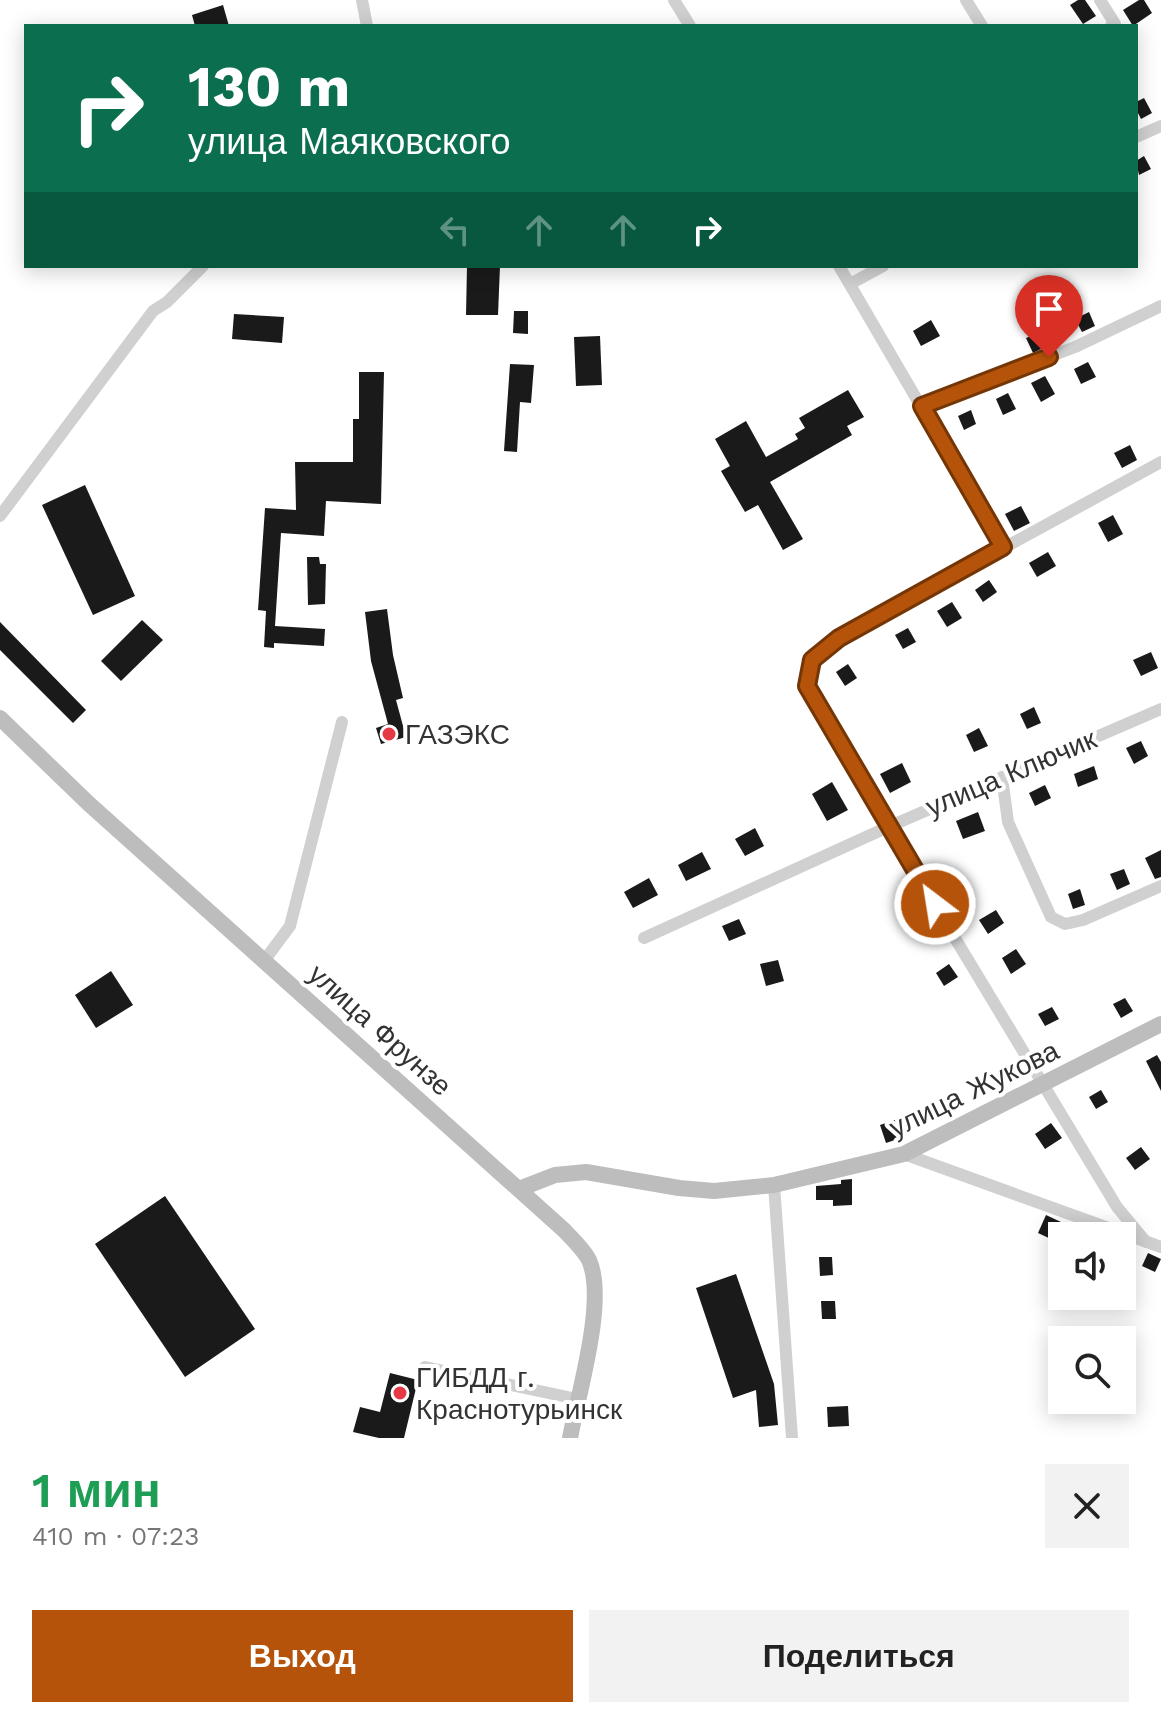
<!DOCTYPE html>
<html lang="ru">
<head>
<meta charset="utf-8">
<style>
	:root { --surface:#fff; --page:#f2f2f2; --text:#222; --muted:#767676; --accent:#b45309 }
	body { margin:0; font-family:"Work Sans",sans-serif; background:var(--page); color:var(--text); height:100vh; display:flex; flex-direction:column; font-size:30px; white-space:nowrap }
	* { box-sizing:border-box; margin:0 }
	p { font-size:26px; color:var(--muted) }
	.icon { flex:none; width:44px; height:44px; fill:none; stroke:currentColor; stroke-width:2; stroke-linecap:round; stroke-linejoin:round }
	.map { position:relative; height:1438px; overflow:hidden }
	.drawer { display:flex; flex-direction:column; background:var(--surface); flex:1 }
	.drawer>* { flex:none }
	.hud { position:absolute; left:24px; top:24px; width:1114px; height:244px; border-radius:0px; box-shadow:0 4px 20px #0003; background:#0b6e4f; color:#fff; overflow:hidden }
	.fabs { position:absolute; left:1048px; top:1222px; display:grid; gap:16px }
	.fabs a { display:grid; place-items:center; width:88px; height:88px; border-radius:0px; background:var(--surface); box-shadow:0 4px 20px #0003; font-size:40px }
	.pin { position:absolute; display:grid; place-items:center; width:68px; height:68px; color:#fff; margin:-82px -34px; border-radius:50% 50% 50% 0; rotate:-45deg; box-shadow:0 0 8px #0007 }
	.pin .icon { rotate:45deg }
	.me { position:absolute; width:88px; margin:-44px; rotate:329deg; stroke-linejoin:round; filter:drop-shadow(0 0 6px #0008) }
	.turn { display:flex; align-items:center; gap:28px; height:168px; padding:0 32px; font-size:36px }
	.turn .icon { width:104px; height:104px; stroke-width:2.5 }
	.turn b { display:block; font-size:56px; line-height:68px }
	.lanes { display:flex; align-items:center; height:76px; padding:0 32px; background:#0003; justify-content:center; gap:40px; direction:ltr }
	.lanes .off { opacity:.35 }
	.round { display:grid; place-items:center; flex:none; width:84px; height:84px; border-radius:0px; background:var(--page) }
	.overview { display:flex; align-items:center; justify-content:space-between; height:136px; padding:0 32px }
	h1 { font-size:48px; font-weight:600; line-height:60px; color:#1e9e55 }
	.primary-button { display:flex; gap:16px; margin-top:auto; padding:16px 32px }
	.primary-button a { flex:1; height:92px; border-radius:0px; background:var(--accent); color:#fff; font-size:32px; font-weight:600; line-height:92px; text-align:center }
	.primary-button a+a { background:var(--page); color:var(--text) }
	.map>svg:first-child { display:block }
	.building { fill:#1a1a1a }
	.lines { fill:none; stroke-linecap:round; stroke-linejoin:round }
	.street { stroke:#d0d0d0; stroke-width:12 }
	.secondary { stroke:#bdbdbd; stroke-width:16 }
	.route-casing { stroke:#753606; stroke-width:20 }
	.route { stroke:#b45309; stroke-width:14 }
	.poi-dot { fill:#e63946; stroke:#fff; stroke-width:3 }
	.labels { text-anchor:middle; dominant-baseline:central; stroke-width:8; stroke-linejoin:round; paint-order:stroke }
	.poi-label { font-size:28px; fill:#333; stroke:#fff; text-anchor:start }
	.street-label { font-size:28px; fill:#333; stroke:#fff }
</style>
</head>
<body>
<div class="map">
<svg width="1161" height="1438" viewBox="0 0 1161 1438">
	<rect width="100%" height="100%" fill="#fff"/>
	<g class="building">
		<path d="M1078,0h7l11,16 -13,8 -13,-19z"/>
		<path d="M1139,0h5l8,13 -19,13 -10,-16z"/>
		<path d="M223,5l6,21h-34l-3,-11z"/>
		<path d="M1144,98l8,15 -11,6 -5,-10v-7z"/>
		<path d="M1144,156l7,13 -12,6 -3,-14z"/>
		<path d="M467,266h33l-2,49h-32z"/>
		<path d="M514,311h14v23l-15,-1z"/>
		<path d="M1089,312l6,14 -13,6 -7,-13z"/>
		<path d="M234,314l50,3 -2,26 -50,-4z"/>
		<path d="M931,320l9,16 -19,10 -8,-15z"/>
		<path d="M1057,326l5,12 -29,15 -7,-15z"/>
		<path d="M600,336l2,49 -26,1 -2,-49z"/>
		<path d="M1088,362l8,15 -15,7 -7,-15z"/>
		<path d="M510,364l24,1 -3,38 -11,-1 -3,50 -13,-1z"/>
		<path d="M359,372h25l-3,132 -55,-3 -2,35 -43,-3 -6,93 50,3 -1,17 -50,-3v5l-10,-1 2,-36 -8,-1 7,-102 31,2 -1,-48h58v-43h6z"/>
		<path d="M1045,376l10,18 -14,8 -10,-19z"/>
		<path d="M848,390l16,27 -17,9 5,9 -82,47 33,57 -20,11 -25,-45 -13,7 -24,-41 9,-5 -15,-27 31,-18 20,36 32,-18 -3,-5 10,-6 -6,-10z"/>
		<path d="M1008,393l8,16 -13,6 -7,-16z"/>
		<path d="M971,410l5,14 -12,6 -6,-14z"/>
		<path d="M1130,445l7,15 -15,8 -8,-15z"/>
		<path d="M85,485l50,111 -42,19 -51,-110z"/>
		<path d="M1021,506l9,17 -16,8 -9,-17z"/>
		<path d="M1113,515l10,19 -15,8 -10,-19z"/>
		<path d="M1048,552l8,14 -19,11 -8,-14z"/>
		<path d="M307,557h12l1,7h6l-1,40 -17,1z"/>
		<path d="M989,580l8,12 -14,10 -8,-12z"/>
		<path d="M952,602l10,16 -15,9 -10,-16z"/>
		<path d="M387,609l6,46 10,43 -7,2 10,37 -25,7 -5,-16 12,-4 -17,-63 -6,-49z"/>
		<path d="M142,620l21,20 -42,41 -20,-20z"/>
		<path d="M0,622l86,88 -13,13 -73,-73z"/>
		<path d="M908,628l8,14 -13,7 -8,-14z"/>
		<path d="M1151,652l7,16 -17,8 -8,-16z"/>
		<path d="M848,664l9,14 -12,8 -9,-14z"/>
		<path d="M1034,707l7,16 -14,6 -7,-15z"/>
		<path d="M979,728l9,18 -14,6 -8,-17z"/>
		<path d="M1141,741l7,15 -14,8 -8,-16z"/>
		<path d="M902,763l9,19 -21,11 -10,-19z"/>
		<path d="M1094,766l4,13 -20,8 -4,-13z"/>
		<path d="M832,782l16,28 -21,11 -15,-27z"/>
		<path d="M1045,785l6,13 -16,8 -6,-13z"/>
		<path d="M978,812l7,19 -22,8 -7,-18z"/>
		<path d="M755,828l9,18 -19,10 -10,-17z"/>
		<path d="M1161,850v27l-6,2 -10,-21z"/>
		<path d="M702,852l9,17 -25,12 -8,-16z"/>
		<path d="M1124,869l6,15 -13,6 -7,-16z"/>
		<path d="M649,878l9,17 -25,13 -9,-16z"/>
		<path d="M1080,889l5,16 -12,4 -5,-15z"/>
		<path d="M996,910l8,13 -16,11 -9,-14z"/>
		<path d="M925,917l9,14 -14,8 -8,-14z"/>
		<path d="M739,919l7,15 -17,7 -7,-15z"/>
		<path d="M1016,949l10,15 -15,10 -9,-16z"/>
		<path d="M778,960l6,21 -18,5 -6,-22z"/>
		<path d="M949,964l9,13 -14,9 -8,-13z"/>
		<path d="M111,971l22,34 -37,23 -21,-33z"/>
		<path d="M1125,998l8,13 -12,7 -8,-14z"/>
		<path d="M1052,1007l7,12 -14,7 -7,-12z"/>
		<path d="M1157,1055l4,7v29l-15,-30z"/>
		<path d="M1101,1090l7,12 -12,7 -7,-12z"/>
		<path d="M898,1119l6,18 -18,6 -6,-18z"/>
		<path d="M1051,1123l11,15 -17,11 -10,-15z"/>
		<path d="M1141,1147l9,12 -15,11 -9,-12z"/>
		<path d="M852,1179v26l-19,1v-6h-17v-14l25,-2v-4z"/>
		<path d="M165,1196l90,133 -70,48 -90,-133z"/>
		<path d="M1046,1215l15,7 -8,18 -15,-7z"/>
		<path d="M1148,1253l13,6 -6,13 -13,-6z"/>
		<path d="M819,1257h13l1,18 -13,1z"/>
		<path d="M736,1274l38,110 4,41 -19,2 -3,-37 -23,8 -37,-110z"/>
		<path d="M821,1301h14l1,18h-14z"/>
		<path d="M390,1373l28,7 -14,58h-25l-26,-6 7,-25 20,5z"/>
		<path d="M848,1406l1,20 -21,1 -1,-20z"/>
	</g>
	<g class="lines">
		<g class="street">
			<path d="M362,0l5,26"/>
			<path d="M674,0l16,26"/>
			<path d="M966,0l16,26"/>
			<path d="M1100,0l15,24 -4,2"/>
			<path d="M1136,137l25,-11"/>
			<path d="M839,266l164,281"/>
			<path d="M850,284l33,-18"/>
			<path d="M922,406l153,-59 86,-41"/>
			<path d="M0,516l153,-205 14,-9 36,-36"/>
			<path d="M1002,777l6,45 43,95 14,7 18,-4 78,-34"/>
			<path d="M644,938l244,-111 273,-118"/>
			<path d="M264,961l26,-35 52,-204"/>
			<path d="M904,1154l257,93"/>
			<path d="M774,1185l18,253"/>
			<path d="M1146,1242l-29,-35 -229,-380 -81,-141 5,-26 27,-22 322,-176"/>
			<path d="M425,1367l152,32"/>
		</g>
		<g class="secondary">
			<path d="M0,718l88,85 477,428c8,9 19,19 24,29 18,40 -11,134 -19,178"/>
			<path d="M519,1189l36,-14 31,-3 93,16 35,3 60,-6 130,-31 257,-130"/>
		</g>
	</g>
	<g class="lines">
		<defs>
			<path id="route" d="M935,904l-128,-218 5,-26 27,-22 164,-91 -81,-141 127,-49"/>
		</defs>
		<use href="#route" class="route-casing"/>
		<use href="#route" class="route"/>
	</g>
	<g class="poi-dot">
		<circle cx="389" cy="734" r="8"/>
		<circle cx="400" cy="1393" r="8"/>
	</g>
	<g class="labels">
		<g class="poi-label">
			<text x="405" y="734">ГАЗЭКС</text>
			<text x="416" y="1377">ГИБДД г.<tspan x="416" dy="32">Краснотурьинск</tspan></text>
		</g>
		<g class="street-label">
			<text transform="translate(1011 773) rotate(-23)">улица Ключик</text>
			<text transform="translate(380 1030) rotate(42)">улица Фрунзе</text>
			<text transform="translate(974 1089) rotate(-26)">улица Жукова</text>
		</g>
	</g>
</svg>
<div class="fabs">
<a><svg class="icon" aria-label="sound" viewBox="0 0 24 24"><path d="M4 9h4l5-4v14l-5-4H4zM17 9q2 3 0 6"/></svg></a>
<a><svg class="icon" aria-label="search" viewBox="0 0 24 24"><circle cx="10" cy="10" r="6"/><path d="M15 15l6 6"/></svg></a>
</div>
<div class="pin" style="left:1049px;top:357px;background:#d93025"><svg class="icon" aria-label="arrive" viewBox="0 0 24 24"><path d="M6 21V4h12l-3 4 3 4H6"/></svg></div>
<svg class="me" style="left:935px;top:904px" viewBox="-20 -20 40 40"><circle r="17" fill="#b45309" stroke="#fff" stroke-width="3"/><path d="M0-11L8 9 0 5-8 9z" fill="#fff"/></svg>
<div class="hud">
<div class="turn"><svg class="icon" aria-label="right" viewBox="0 0 24 24"><path d="M7 20v-9h11M14 6l5 5-5 5"/></svg><div><b>130 m</b>улица Маяковского</div></div>
<div class="lanes"><svg class="icon off" aria-label="left" viewBox="0 0 24 24"><path d="M17 20v-9H6M10 6l-5 5 5 5"/></svg><svg class="icon off" aria-label="ahead" viewBox="0 0 24 24"><path d="M12 20V5M6 11l6-6 6 6"/></svg><svg class="icon off" aria-label="ahead" viewBox="0 0 24 24"><path d="M12 20V5M6 11l6-6 6 6"/></svg><svg class="icon" aria-label="right" viewBox="0 0 24 24"><path d="M7 20v-9h11M14 6l5 5-5 5"/></svg></div>
</div>
</div>
<section class="drawer">
<div class="overview"><div><h1>1 мин</h1><p>410 m · 07:23</p></div><a class="round"><svg class="icon" aria-label="close" viewBox="0 0 24 24"><path d="M6 6l12 12M18 6L6 18"/></svg></a></div>
<div class="primary-button"><a>Выход</a><a>Поделиться</a></div>
</section>
</body>
</html>
